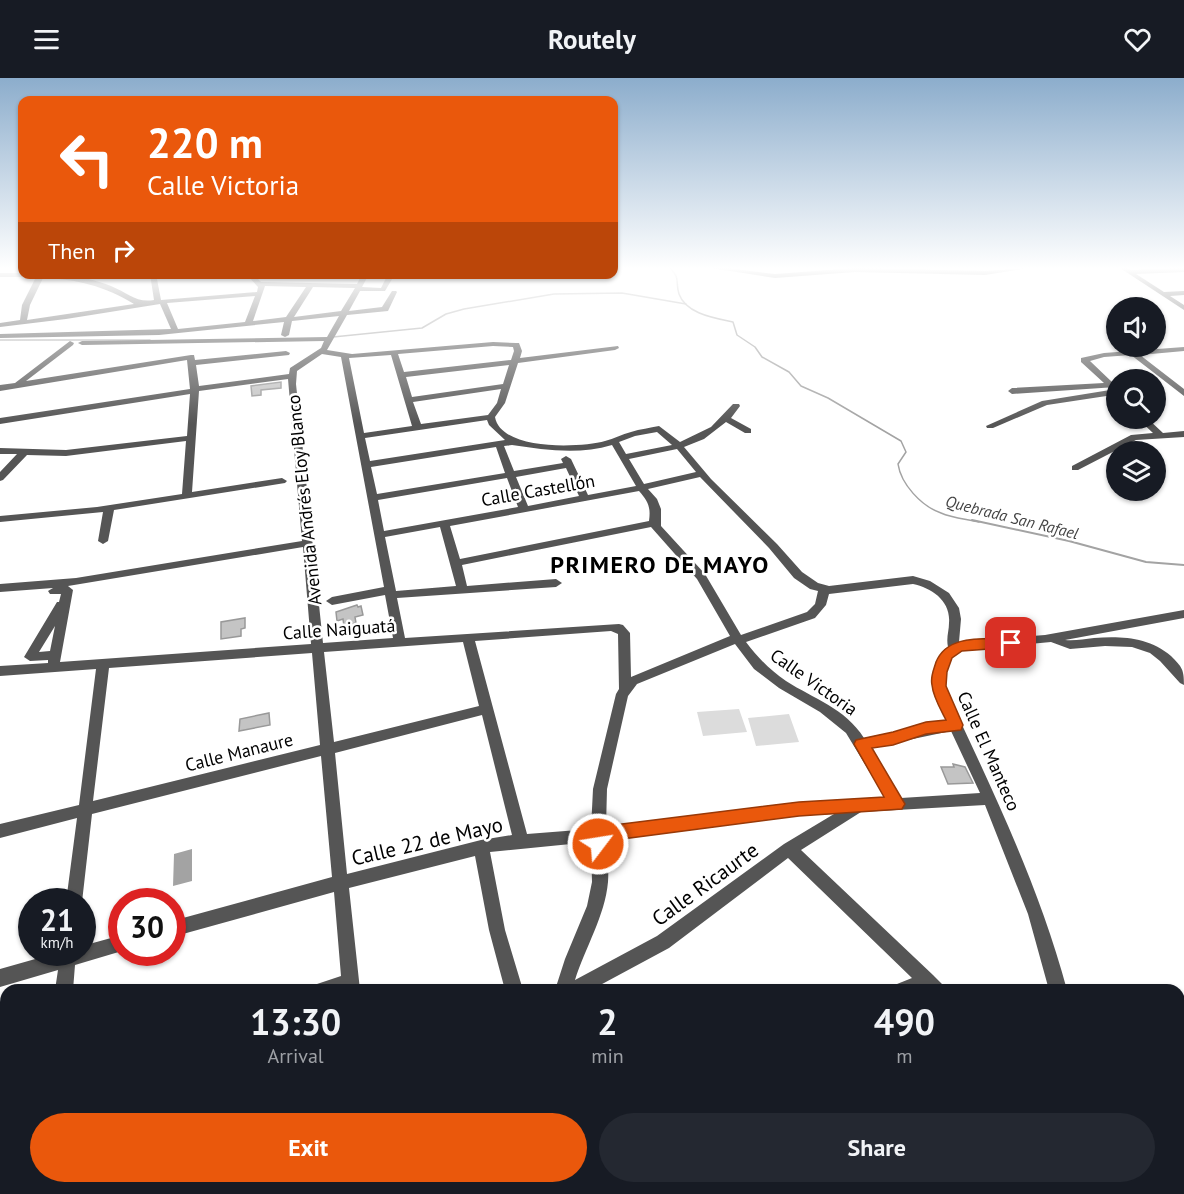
<!DOCTYPE html>
<html lang="en">
<head>
<meta charset="utf-8">
<style>
	:root { --surface:#171b24; --page:#242831; --text:#f1f3f6; --muted:#9ea1a6; --accent:#ea580c }
	body { margin:0; font-family:"PT Sans",sans-serif; background:var(--page); color:var(--text); height:100vh; display:flex; flex-direction:column; font-size:22px; white-space:nowrap }
	* { box-sizing:border-box; margin:0 }
	p { font-size:20px; color:var(--muted) }
	.icon { flex:none; width:33px; height:33px; fill:none; stroke:currentColor; stroke-width:2; stroke-linecap:round; stroke-linejoin:round }
	.map { position:relative; flex:1; overflow:hidden }
	.side { position:absolute; left:0px; top:906px; width:1185px; height:210px; display:flex; flex-direction:column; background:var(--surface); border-radius:18px 18px 0 0; box-shadow:0 2px 4px #0004 }
	.side>* { flex:none }
	.guide { position:absolute; left:18px; top:18px; width:600px; height:183px; border-radius:12px; box-shadow:0 2px 4px #0004; background:#ea580c; color:#fff; overflow:hidden }
	.buttons { position:absolute; left:1106px; top:219px; display:grid; gap:12px }
	.buttons a { display:grid; place-items:center; width:60px; height:60px; border-radius:50%; background:var(--surface); box-shadow:0 2px 4px #0004; font-size:30px }
	.speed { position:absolute; left:18px; top:810px; display:flex; gap:12px; font-size:30px; font-weight:700; text-align:center }
	.speed>* { display:grid; place-content:center; width:78px; height:78px; border-radius:50%; background:var(--surface); box-shadow:0 2px 4px #0004; line-height:1 }
	.speed small { font-size:15px; font-weight:400 }
	.speed .limit { border:9px solid #d22; background:#fff; color:#111 }
	.pin { position:absolute; display:grid; place-items:center; width:51px; height:51px; color:#fff; margin:-26px; border-radius:12px; box-shadow:0 3px 9px #0006 }
	.me { position:absolute; width:66px; margin:-33px; rotate:59deg; stroke-linejoin:round; filter:drop-shadow(0 0 4px #0008) }
	.turn { display:flex; align-items:center; gap:21px; height:126px; padding:0 30px; font-size:27px }
	.turn .icon { width:78px; height:78px; stroke-width:2.5 }
	.turn b { display:block; font-size:42px; line-height:51px }
	.then { display:flex; align-items:center; height:57px; padding:0 30px; background:#0003; gap:12px; font-size:22px }
	.eta { display:flex; justify-content:space-evenly; align-items:center; height:102px; text-align:center }
	.eta b { font-size:36px; font-weight:600; line-height:42px }
	.button { display:flex; gap:12px; margin-top:auto; padding:12px 30px }
	.button a { flex:1; height:69px; border-radius:36px; background:var(--accent); color:#fff; font-size:24px; font-weight:600; line-height:69px; text-align:center }
	.button a+a { background:var(--page); color:var(--text) }
	header { display:flex; justify-content:space-between; align-items:center; height:78px; padding:0 30px; background:var(--surface); font-size:27px; font-weight:600 }
	.map>svg:first-child { display:block }
	.green { fill:#dcdcdc }
	.water { fill:#a3a3a3 }
	.lines { fill:none; stroke-linecap:round; stroke-linejoin:round }
	.stream-far1 { stroke:#a3a3a3; stroke-width:1.5 }
	.stream { stroke:#a3a3a3; stroke-width:2 }
	.building { fill:#c4c4c4; stroke:#999; stroke-width:1.5 }
	.minor { fill:#555; fill-rule:evenodd }
	.route { fill:#ea580c; stroke:#983908; stroke-width:1.5 }
	.labels { text-anchor:middle; dominant-baseline:central; stroke-width:5; stroke-linejoin:round; paint-order:stroke }
	.far-water-label { font-size:16px; font-style:italic; fill:#444; stroke:#fff }
	.street-label { font-size:18px; fill:#000; stroke:#fff }
	.near-street-label { font-size:21px; fill:#000; stroke:#fff }
	.district-label { font-size:24px; font-weight:bold; letter-spacing:1.5px; fill:#000; stroke:#fff }
</style>
</head>
<body>
<header><svg class="icon" aria-label="menu" viewBox="0 0 24 24"><path d="M4 6h16M4 12h16M4 18h16"/></svg>Routely<svg class="icon" aria-label="heart" viewBox="0 0 24 24"><path d="M12 20l-8-8c-3-5 5-10 8-4 3-6 11-1 8 4z"/></svg></header>
<div class="map">
<svg width="1184" height="1116" viewBox="0 0 1184 1116">
	<rect width="100%" height="100%" fill="#fff"/>
	<g class="green">
		<path d="M739,631l8,23 -44,4 -6,-24z"/>
		<path d="M789,636l10,28 -43,4 -8,-28z"/>
		<path d="M875,1110h118l3,6h-137z"/>
	</g>
	<path class="water" d="M192,771v32l-19,5 1,-32z"/>
	<g class="lines">
		<g class="stream-far1">
			<path d="M670,190c11,11 5,14 9,26 7,20 36,24 54,28l4,13 18,12 7,10 27,15 12,14 27,12 73,43 5,11 -8,12c3,20 23,42 43,49 11,5 25,6 38,9"/>
			<path d="M333,259l89,-9 24,-14 18,-5 90,-15 68,-1 64,11"/>
			<path d="M0,262h150"/>
		</g>
		<path class="stream" d="M972,442l97,21 77,21 38,3"/>
	</g>
	<g class="building">
		<path d="M281,304v6l-20,2v5l-9,1 -1,-10z"/>
		<path d="M357,527l1,2 3,-1 2,9 -8,2 1,6 -12,3 -1,-7 -6,2 -1,-9z"/>
		<path d="M245,540v10l-4,1v7l-20,3v-17z"/>
		<path d="M269,635l1,12 -31,6 1,-12z"/>
		<path d="M953,686l12,3 8,16 -25,1 -7,-17h13z"/>
	</g>
	<g class="lines">
		<g class="minor">
			<path d="M711,190h16l48,6 80,-6 130,3 44,-3 -44,7 -130,-3 -80,6z"/>
			<path d="M1120,190h7l4,2 53,-2v4l-48,2 28,18 20,-1v4l-14,1 14,9v5z"/>
			<path d="M0,195c35,0 76,-1 111,13 17,7 25,17 43,14l-4,-26h6l5,26 96,-8 1,-5 -12,-13h7l8,8 96,2 5,-10h7l-7,13 19,1 7,-14h7l-10,17h-25l-11,20 33,-4 10,-16h4l1,1 -9,19 -41,4 -20,35 25,4 141,-12 23,1h3l3,8 -2,7 98,-12 1,2 -4,2 -97,13 -13,40 -10,14c6,34 85,31 110,24 9,-2 17,-7 26,-9 9,-3 19,-4 28,-6l21,16 31,-15 22,-23h6l1,2 -9,12 20,11v4h-6l-19,-11 -22,17 -20,8 27,32 66,65 25,28 16,11 11,3 84,-10 17,5 19,12 10,15 2,11 -2,23 86,-7 139,-25v8l-119,22c10,1 19,-1 29,-2 27,-2 55,-1 77,18 11,11 13,13 13,29l-4,-2 -20,-22 -10,-8 -18,-6 -27,-1 -35,3 -19,-7 -88,8 -10,4c-7,14 -9,26 -5,41 45,96 91,191 119,295h-18l-21,-76 -43,-109 -124,7 -60,38 132,125 9,9 3,6h-51l3,-6 15,-6 -124,-120 -119,90 -78,42h-36l10,-31 22,-53 5,-24 -1,-40 -101,10 15,78 18,60h-18l-16,-60 -14,-74 -126,32 11,102h-46l3,-6 24,-8 -7,-84 -162,45v-16l160,-44 -11,-121 -229,58 -10,88h-16l11,-84 -77,20v-14l79,-19 17,-136 -96,7v-10l48,-3v-3l-18,1 -6,-4 33,-55h2l2,-8h-11l-2,-3 5,-3 -53,4v-8l76,-6 226,-37 -14,-162 -89,12 -7,101 90,-14 5,3 -2,2 -171,27 -6,31 -5,3 -5,-3 5,-29 -103,10v-6l97,-9 85,-13 4,-53 -120,15 -39,-1 -24,25 -3,1v-9l17,-18h-17v-6l66,2 121,-14 3,-42 -190,30v-6l190,-29 -3,-29 -187,31v-6l15,-2 55,-42 4,2 -1,2 -47,36 165,-26h3l1,5 91,-9 4,2 -1,2 -93,10 3,21 90,-12 1,-6 31,-20 3,-7 -242,4 -4,-2 4,-2 245,-4 12,-21 -47,5 -3,14 -4,2 -4,-2 3,-13 -125,13 -159,3v-4l171,-5 -11,-25 -94,15 -66,8v-4l20,-3 2,-15 14,-28h-36zM43,200c33,1 62,8 91,26l-107,16 3,-15zM265,208l41,1 -20,30 -33,4zM313,209l42,1 -14,23 -47,6zM255,218l-10,26 -67,7 -11,-26zM493,268l20,1 1,4 -3,9 -107,12 -6,-18zM322,276l19,3 43,230 -52,10 -6,4 6,4 53,-10 8,43 -70,5 -27,-259 1,-13zM391,277l21,71 -48,7 -15,-75zM509,287l-6,19 -91,13 -6,-20zM501,311l-4,14 -9,12 -67,9 -8,-22zM487,342l2,5 16,15 -135,21 -5,-23zM657,354l15,13 -46,9 -7,-12 16,-6zM512,367c33,5 67,10 100,0l24,41 -48,9 -17,-36 -5,-3 -5,3 2,4 -49,8 -10,-25zM496,369l9,26 -128,21 -6,-27zM677,371l19,23 -52,12 -15,-25zM566,390l13,28 -51,10 -12,-29zM700,399l69,71 25,30 16,11 8,2 -3,13 -8,8 -66,23 -36,-61 -44,-48v-17l-4,-10 -9,-10zM507,400l11,29 -134,24 -6,-31zM639,413c9,10 12,16 10,30l-189,38 -10,-33zM440,449l16,59 -60,5 -11,-54zM651,449l46,52 33,57 -99,41 -1,-44 -7,-8 -4,-1 -214,14 -8,-40 159,-11 6,-4 -6,-4 -89,7 -5,-21zM303,469l8,97 -251,18 13,-72 -5,-4zM913,506c19,4 38,17 36,39 0,8 -3,15 -1,24 -6,3 -8,9 -11,15 -9,21 1,39 10,59l-83,17c-19,-30 -50,-39 -78,-57 -16,-11 -28,-23 -40,-39l69,-24 11,-13 3,-11zM55,548l-5,25 -11,1zM611,553l7,3 1,55 -3,5 -23,95 -2,40 -64,5 -52,-193zM463,564l16,64 -145,36 -10,-90zM735,566l19,25 25,19 41,24 26,21 40,66 -113,6 -167,22 1,-38 21,-93 9,-12zM312,575l8,92 -227,56 16,-133zM482,637l30,120 -31,5 -134,34 -12,-121zM951,653l29,62 -79,5 -31,-50zM834,736l-50,30 -127,92 -82,44c10,-32 30,-64 33,-98 1,-13 -1,-28 -2,-42l167,-23z"/>
			<path d="M1184,269v4l-44,4 44,34v7l-53,-41 -27,2 -14,4 23,22h3v4l-104,7 -4,-3 4,-3 92,-5 -23,-21v-4l23,-5z"/>
			<path d="M1110,312l3,1v4l-66,10 -54,23h-6l-1,-2 56,-25z"/>
			<path d="M1137,340h10l16,15 21,-2v6l-48,3 -58,30h-6v-4l59,-31 22,-2z"/>
			<path d="M122,857v16l-47,14 -2,25h-18l3,-20 -58,17v-18l60,-17h22v-6z"/>
			<path d="M6,1098v12h9l-4,6h-11v-16z"/>
			<rect x="29" y="1110" width="20" height="6"/>
			<path d="M159,1110h36l-2,6h-36z"/>
			<path d="M360,1110h20l1,6h-20z"/>
			<path d="M445,1110h20l1,6h-20z"/>
			<path d="M545,1110h20l2,6h-20z"/>
			<path d="M1095,1110h22l2,6h-22z"/>
		</g>
	</g>
	<linearGradient id="sky" x2="0" y2="1"><stop stop-color="#8cadcc"/><stop offset="0.55" stop-color="#fff"/><stop offset="1" stop-color="#fff" stop-opacity="0"/></linearGradient>
	<rect width="1184" height="346" fill="url(#sky)"/>
	<path class="route" d="M1011,560l5,2 2,3 -2,4 -54,4 -10,7 -5,14 -1,14 17,39 -2,5 -35,4 -33,11 -21,3 30,51 3,5 -3,5 -103,7 -192,25 -3,9 -6,2 -6,-2 -2,-15 2,-5 6,-3 201,-25 85,-5 -30,-53 2,-4 37,-8 33,-10 20,-2c-5,-10 -13,-23 -14,-35 -2,-8 2,-16 4,-23 12,-29 49,-22 75,-24z"/>
	<g class="labels">
		<g class="far-water-label">
			<text transform="translate(1012 439) rotate(14)">Quebrada San Rafael</text>
		</g>
		<g class="street-label">
			<text transform="translate(538 412) rotate(-10)">Calle Castellón</text>
			<text transform="translate(304 422) rotate(-96)">Avenida Andrés Eloy Blanco</text>
			<text transform="translate(339 551) rotate(-4)">Calle Naiguatá</text>
			<text transform="translate(814 604) rotate(35)">Calle Victoria</text>
			<text transform="translate(989 673) rotate(66)">Calle El Manteco</text>
			<text transform="translate(239 674) rotate(-14)">Calle Manaure</text>
		</g>
		<g class="near-street-label">
			<text transform="translate(427 763) rotate(-13)">Calle 22 de Mayo</text>
			<text transform="translate(705 806) rotate(-36)">Calle Ricaurte</text>
		</g>
		<g class="district-label">
			<text x="660" y="486">PRIMERO DE MAYO</text>
		</g>
	</g>
</svg>
<div class="buttons">
<a><svg class="icon" aria-label="sound" viewBox="0 0 24 24"><path d="M4 9h4l5-4v14l-5-4H4zM17 9q2 3 0 6"/></svg></a>
<a><svg class="icon" aria-label="search" viewBox="0 0 24 24"><circle cx="10" cy="10" r="6"/><path d="M15 15l6 6"/></svg></a>
<a><svg class="icon" aria-label="layers" viewBox="0 0 24 24"><path d="M12 4l9 5-9 5-9-5zM3 14l9 5 9-5"/></svg></a>
</div>
<div class="speed"><div>21<small>km/h</small></div><div class="limit">30</div></div>
<div class="pin" style="left:1011px;top:565px;background:#d93025"><svg class="icon" aria-label="arrive" viewBox="0 0 24 24"><path d="M6 21V4h12l-3 4 3 4H6"/></svg></div>
<svg class="me" style="left:598px;top:766px" viewBox="-20 -20 40 40"><circle r="17" fill="#ea580c" stroke="#fff" stroke-width="3"/><path d="M0-11L8 9 0 5-8 9z" fill="#fff"/></svg>
<div class="guide">
<div class="turn"><svg class="icon" aria-label="left" viewBox="0 0 24 24"><path d="M17 20v-9H6M10 6l-5 5 5 5"/></svg><div><b>220 m</b>Calle Victoria</div></div>
<div class="then">Then<svg class="icon" aria-label="right" viewBox="0 0 24 24"><path d="M7 20v-9h11M14 6l5 5-5 5"/></svg></div>
</div>
<section class="side">
<div class="eta">
<div><b>13:30</b><p>Arrival</p></div>
<div><b>2</b><p>min</p></div>
<div><b>490</b><p>m</p></div>
</div>
<div class="button"><a>Exit</a><a>Share</a></div>
</section>
</div>
</body>
</html>
